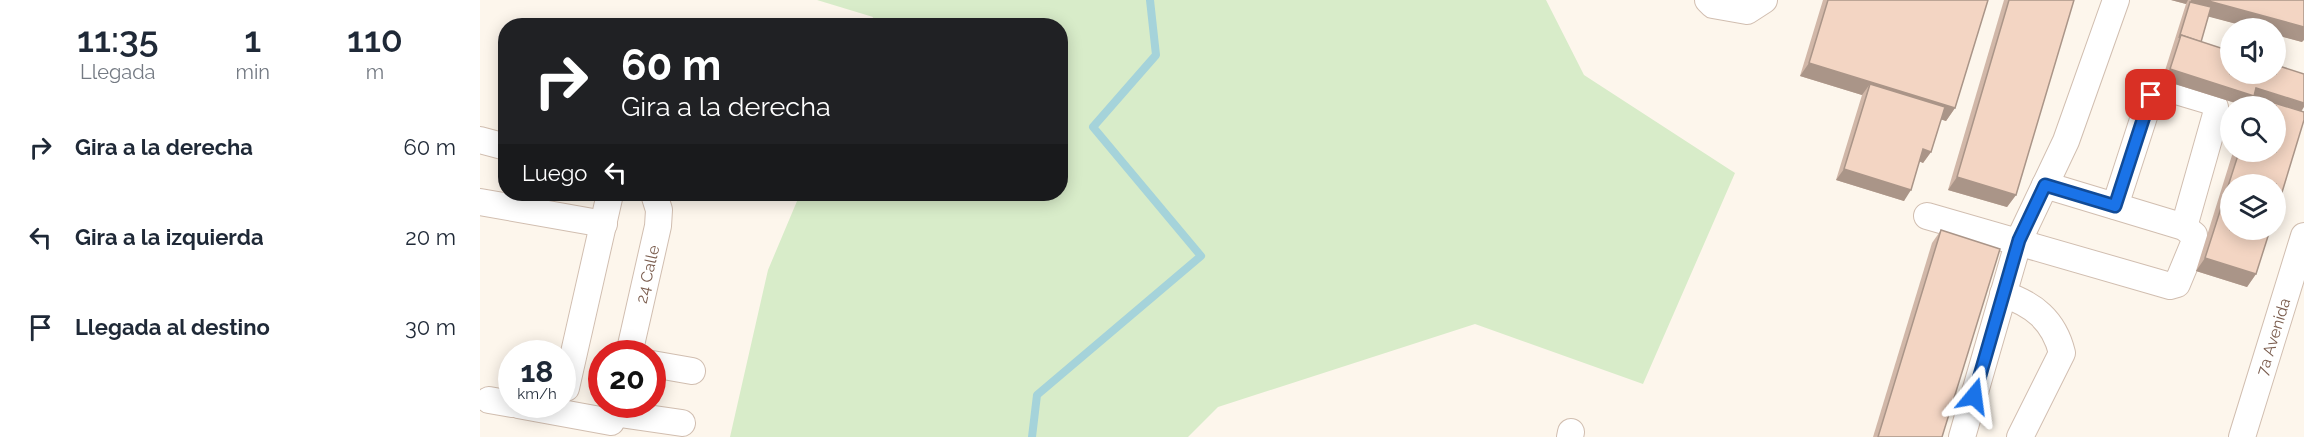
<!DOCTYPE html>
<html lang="es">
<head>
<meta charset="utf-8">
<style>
	:root { --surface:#fff; --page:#f6f6f7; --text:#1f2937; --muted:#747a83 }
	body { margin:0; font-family:Raleway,sans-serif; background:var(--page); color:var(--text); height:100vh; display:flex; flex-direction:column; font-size:22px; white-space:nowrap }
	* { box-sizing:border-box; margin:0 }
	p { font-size:20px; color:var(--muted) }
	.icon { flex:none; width:33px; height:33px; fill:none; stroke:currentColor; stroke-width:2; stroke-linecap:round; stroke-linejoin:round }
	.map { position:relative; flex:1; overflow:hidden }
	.panel { display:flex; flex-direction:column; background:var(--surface); width:480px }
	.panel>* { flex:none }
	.top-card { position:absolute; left:18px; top:18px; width:570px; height:183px; border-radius:24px; box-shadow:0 3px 15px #0003; background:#202124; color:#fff; overflow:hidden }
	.controls { position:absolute; left:1740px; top:18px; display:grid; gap:12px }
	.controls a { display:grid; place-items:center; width:66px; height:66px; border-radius:50%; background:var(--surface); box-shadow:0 3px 15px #0003; font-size:30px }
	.speed { position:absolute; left:18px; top:340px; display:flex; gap:12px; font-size:30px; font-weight:700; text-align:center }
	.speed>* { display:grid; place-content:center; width:78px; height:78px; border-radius:50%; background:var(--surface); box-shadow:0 3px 15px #0003; line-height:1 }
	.speed small { font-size:15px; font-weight:400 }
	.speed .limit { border:9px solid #d22; background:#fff; color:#111 }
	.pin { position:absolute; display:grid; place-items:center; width:51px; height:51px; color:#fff; margin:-26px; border-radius:12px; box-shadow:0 3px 9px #0006 }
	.me { position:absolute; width:66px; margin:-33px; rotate:16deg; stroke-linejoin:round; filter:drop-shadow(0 0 4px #0008) }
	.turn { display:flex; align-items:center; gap:21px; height:126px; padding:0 24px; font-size:27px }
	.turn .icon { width:78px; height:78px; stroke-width:2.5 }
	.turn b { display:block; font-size:42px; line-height:51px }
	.then { display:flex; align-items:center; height:57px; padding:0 24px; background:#0003; gap:12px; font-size:22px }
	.eta { display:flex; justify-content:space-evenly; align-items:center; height:102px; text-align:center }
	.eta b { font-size:36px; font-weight:600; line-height:42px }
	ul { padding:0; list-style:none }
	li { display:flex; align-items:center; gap:18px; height:90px; padding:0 24px }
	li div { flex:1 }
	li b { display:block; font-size:22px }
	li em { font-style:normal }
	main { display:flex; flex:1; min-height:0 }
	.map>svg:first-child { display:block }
	.green { fill:#d8ecc9 }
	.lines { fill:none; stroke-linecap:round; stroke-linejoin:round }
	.stream { stroke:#a5d3da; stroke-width:8 }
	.minor-casing { stroke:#d1beb0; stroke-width:28 }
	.minor { stroke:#fff; stroke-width:26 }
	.wall { fill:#d1b7a8 }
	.shaded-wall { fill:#aa9588 }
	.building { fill:#f3d5c3; stroke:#aa9588; stroke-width:1.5 }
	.route-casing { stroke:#114b97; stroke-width:15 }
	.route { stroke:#1a73e8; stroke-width:10 }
	.labels { text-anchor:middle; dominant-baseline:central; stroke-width:4.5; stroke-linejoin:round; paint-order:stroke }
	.street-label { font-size:16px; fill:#7a5c4d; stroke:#fffaf3 }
</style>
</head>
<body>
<main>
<section class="panel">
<div class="eta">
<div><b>11:35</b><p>Llegada</p></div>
<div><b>1</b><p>min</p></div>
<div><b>110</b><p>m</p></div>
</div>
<ul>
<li><svg class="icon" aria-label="right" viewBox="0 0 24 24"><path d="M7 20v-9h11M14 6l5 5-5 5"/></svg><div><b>Gira a la derecha</b></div><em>60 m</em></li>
<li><svg class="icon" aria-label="left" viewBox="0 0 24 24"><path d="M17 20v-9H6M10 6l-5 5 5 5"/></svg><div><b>Gira a la izquierda</b></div><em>20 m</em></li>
<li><svg class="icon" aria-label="arrive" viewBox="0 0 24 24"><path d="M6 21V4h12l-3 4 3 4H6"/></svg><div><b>Llegada al destino</b></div><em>30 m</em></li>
</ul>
</section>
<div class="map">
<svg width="1824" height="437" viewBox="0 0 1824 437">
	<rect width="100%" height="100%" fill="#fdf6ec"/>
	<path class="green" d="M337,0h729l38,75 151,98 -92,211 -168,-60 -257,83 -30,30h-458l38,-167 32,-76h260v-168l-190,-1 3,-8z"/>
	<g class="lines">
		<path class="stream" d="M552,437l5,-42 164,-139 -108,-129 63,-72 -6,-55"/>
		<defs>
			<g id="minor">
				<path d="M1228,0l5,5 34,6 17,-11"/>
				<path d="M0,140l26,7"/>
				<path d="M0,202l124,22"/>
				<path d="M1635,206l36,-111 4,-7 8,-1 47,14 5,6 1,7 -32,113"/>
				<path d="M1447,216l243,70 7,-2 17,-41v-8l-10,-8 -139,-42"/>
				<path d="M1523,294c30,10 51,26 59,59l-42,84"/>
				<path id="s1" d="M149,354l29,-128 1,-16 -5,-16"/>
				<path d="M172,364l40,7"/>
				<path d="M86,388l44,-194"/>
				<path d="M9,400l23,4"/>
				<path d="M38,405l93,17"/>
				<path d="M133,413l69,10"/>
				<path d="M1090,437l1,-5"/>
				<path d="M1482,437l57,-197 47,-99 50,-141"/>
				<path id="s2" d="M1762,437l62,-201"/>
			</g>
		</defs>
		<use href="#minor" class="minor-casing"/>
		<use href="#minor" class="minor"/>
	</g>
	<g class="wall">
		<path d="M1343,0h165l-33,108 -9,13 -5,-2 -10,33 -8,11 -3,-2 -16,40 -68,-21 26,-85 -62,-19z"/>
		<path d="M1524,0h70l-58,195 -9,12 -59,-17z"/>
		<path d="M1691,0h133l-2,42 -94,-26 -7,26 100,70 -45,162 -9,13 -51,-16 37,-119h43v-46h-27l4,-5 -2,-1 -4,6h-2l-83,-26 24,-76z"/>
		<path d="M1461,230l1,207h-69l59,-194z"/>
	</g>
	<g class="shaded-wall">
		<path d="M1691,0h17l-2,4z"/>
		<path d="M1711,0h14l99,27v13l-2,2 -26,-7v-7h-24l-65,-17z"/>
		<path d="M1329,63l146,45 -9,13 -80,-25 4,-12 -8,11 -62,-19z"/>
		<path d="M1690,69l86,19 48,15v4l-5,8 -44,-18 -2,4 -2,-1 -4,6h-2l-83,-26z"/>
		<path d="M1443,149l8,3 -8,11 -7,-3z"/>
		<path d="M1364,169l67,21 -7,11 -68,-21z"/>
		<path d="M1477,177l59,18 -9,12 -59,-17z"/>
		<path d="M1725,258l51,16 -9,13 -51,-16z"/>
	</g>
	<g class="building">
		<path d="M1348,0h160l-33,108 -146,-45z"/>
		<path d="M1529,0h65l-58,195 -59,-18z"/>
		<path d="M1725,0h99v27z"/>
		<path d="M1710,2l21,5 -10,35 -20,-7 -2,3z"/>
		<path d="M1701,35l49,16v23h46v-9l28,9v29l-48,-15 -2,8 -84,-27z"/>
		<path d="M1390,84l75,23 -14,45 -8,-3 -12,41 -67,-21z"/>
		<path d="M1775,97l49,15v8l-28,92v-28h-46v46h40l-14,44 -51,-16 34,-106h37v-46h-23z"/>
		<path d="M1461,230l59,19 -58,188h-64z"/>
	</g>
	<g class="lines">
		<defs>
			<path id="route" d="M1494,396l45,-156 26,-55 70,21 36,-111"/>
		</defs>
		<use href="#route" class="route-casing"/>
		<use href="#route" class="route"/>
	</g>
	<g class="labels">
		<g class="street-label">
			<text stroke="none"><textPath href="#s1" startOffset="82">24 Calle</textPath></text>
			<text stroke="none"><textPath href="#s2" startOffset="105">7a Avenida</textPath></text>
		</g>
	</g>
</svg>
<div class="controls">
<a><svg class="icon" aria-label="sound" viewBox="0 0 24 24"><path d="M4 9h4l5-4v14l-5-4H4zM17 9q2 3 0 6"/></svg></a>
<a><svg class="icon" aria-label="search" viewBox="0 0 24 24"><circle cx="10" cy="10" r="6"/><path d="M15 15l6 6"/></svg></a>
<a><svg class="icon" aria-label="layers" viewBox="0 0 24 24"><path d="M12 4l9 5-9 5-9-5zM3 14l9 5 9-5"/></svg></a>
</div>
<div class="speed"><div>18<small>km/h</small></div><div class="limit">20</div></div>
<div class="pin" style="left:1671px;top:95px;background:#d93025"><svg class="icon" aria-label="arrive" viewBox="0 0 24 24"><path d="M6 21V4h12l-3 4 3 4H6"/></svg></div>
<svg class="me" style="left:1494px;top:396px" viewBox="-20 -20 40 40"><path d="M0-17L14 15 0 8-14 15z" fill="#1a73e8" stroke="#fff" stroke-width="4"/></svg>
<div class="top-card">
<div class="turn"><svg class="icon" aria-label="right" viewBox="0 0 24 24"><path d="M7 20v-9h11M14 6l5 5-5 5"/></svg><div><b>60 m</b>Gira a la derecha</div></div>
<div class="then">Luego<svg class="icon" aria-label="left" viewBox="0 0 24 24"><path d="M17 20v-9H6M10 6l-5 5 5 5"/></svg></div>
</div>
</div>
</main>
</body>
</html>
